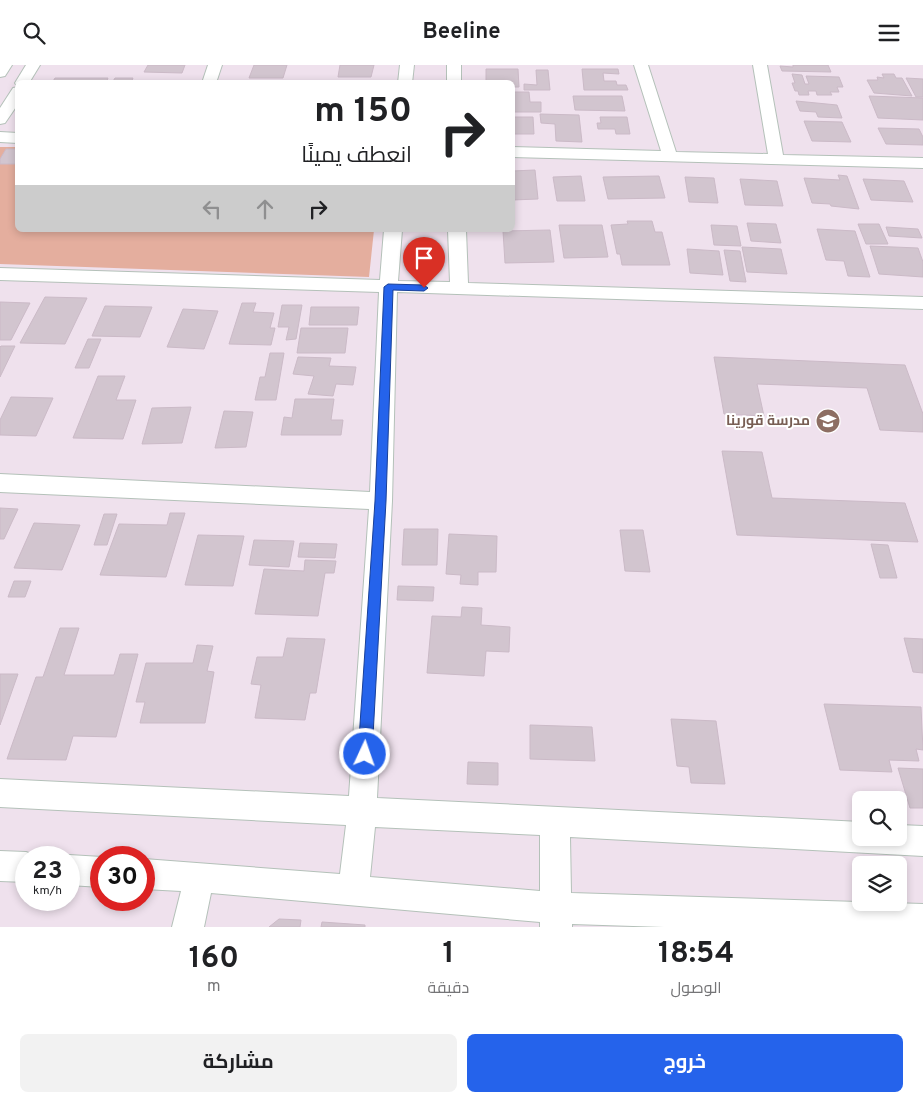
<!DOCTYPE html>
<html lang="ar">
<head>
<meta charset="utf-8">
<style>
	:root { --surface:#fff; --page:#f2f2f2; --text:#202124; --muted:#757577; --accent:#2563eb }
	body { margin:0; font-family:Overpass,Cairo,sans-serif; background:var(--page); color:var(--text); direction:rtl; height:100vh; display:flex; flex-direction:column; font-size:19px; white-space:nowrap }
	* { box-sizing:border-box; margin:0 }
	p { font-size:16px; color:var(--muted) }
	.icon { flex:none; width:28px; height:28px; fill:none; stroke:currentColor; stroke-width:2; stroke-linecap:round; stroke-linejoin:round }
	.map { position:relative; height:862px; overflow:hidden; direction:ltr }
	.panel { display:flex; flex-direction:column; background:var(--surface); flex:1 }
	.panel>* { flex:none }
	.guide { position:absolute; left:15px; top:15px; width:500px; height:152px; border-radius:8px; box-shadow:0 2px 8px #0003; direction:rtl; background:#fff; color:var(--text); overflow:hidden }
	.tools { position:absolute; left:852px; top:726px; display:grid; gap:10px }
	.tools a { display:grid; place-items:center; width:55px; height:55px; border-radius:8px; background:var(--surface); box-shadow:0 2px 8px #0003; font-size:25px }
	.speed { position:absolute; left:15px; top:781px; display:flex; gap:10px; font-size:25px; font-weight:700; text-align:center }
	.speed>* { display:grid; place-content:center; width:65px; height:65px; border-radius:50%; background:var(--surface); box-shadow:0 2px 8px #0003; line-height:1 }
	.speed small { font-size:12px; font-weight:400 }
	.speed .limit { border:8px solid #d22; background:#fff; color:#111 }
	.pin { position:absolute; display:grid; place-items:center; width:42px; height:42px; color:#fff; margin:-51px -21px; border-radius:50% 50% 50% 0; rotate:-45deg; box-shadow:0 0 5px #0007 }
	.pin .icon { rotate:45deg }
	.me { position:absolute; width:55px; margin:-28px; rotate:3deg; stroke-linejoin:round; filter:drop-shadow(0 0 4px #0008) }
	.turn { display:flex; align-items:center; gap:18px; height:105px; padding:0 20px; font-size:22px }
	.turn .icon { width:65px; height:65px; stroke-width:2.5 }
	.turn b { display:block; font-size:35px; line-height:42px }
	.lanes { display:flex; align-items:center; height:48px; padding:0 20px; background:#0003; justify-content:center; gap:25px; direction:ltr }
	.lanes .off { opacity:.35 }
	.eta { display:flex; justify-content:space-evenly; align-items:center; height:85px; text-align:center }
	.eta b { font-size:30px; font-weight:700; line-height:35px }
	.primary-button { display:flex; gap:10px; margin-top:auto; padding:10px 20px }
	.primary-button a { flex:1; height:58px; border-radius:8px; background:var(--accent); color:#fff; font-size:20px; font-weight:700; line-height:58px; text-align:center }
	.primary-button a+a { background:var(--page); color:var(--text) }
	header { display:flex; justify-content:space-between; align-items:center; height:65px; padding:0 20px; background:var(--surface); font-size:22px; font-weight:700 }
	.map>svg:first-child { display:block }
	.green { fill:#e4ae9e }
	.building { fill:#d2c5cf; stroke:#cbbac7 }
	.lines { fill:none; stroke-linecap:round; stroke-linejoin:round }
	.street-casing { stroke:#b4c1b9; stroke-width:2 }
	.street { fill:#fff; fill-rule:evenodd }
	.route { fill:#2563eb; stroke:#184099 }
	.labels { text-anchor:middle; dominant-baseline:central; stroke-width:4; stroke-linejoin:round; paint-order:stroke }
	.education-label { font-size:14px; font-weight:bold; fill:#785e54; stroke:#fff; text-anchor:end }
</style>
</head>
<body>
<header><svg class="icon" aria-label="menu" viewBox="0 0 24 24"><path d="M4 6h16M4 12h16M4 18h16"/></svg>Beeline<svg class="icon" aria-label="search" viewBox="0 0 24 24"><circle cx="10" cy="10" r="6"/><path d="M15 15l6 6"/></svg></header>
<div class="map">
<svg width="923" height="862" viewBox="0 0 923 862">
	<rect width="100%" height="100%" fill="#efe1ed"/>
	<path class="green" d="M0,82h17l1,83h356l-5,47 -369,-13z"/>
	<g class="building">
		<path d="M148,0h37l-3,8 -38,-1z"/>
		<path d="M254,0h33l-4,13h-34z"/>
		<path d="M340,0h34l-3,12h-33z"/>
		<path d="M793,0h35l3,7 -49,-1 -2,-5 13,1z"/>
		<path d="M486,4h32l1,18h-7v-4h-26z"/>
		<path d="M582,4h36l1,5 -16,-1 1,8h12l1,4h9l2,5h-44z"/>
		<path d="M536,5h12l2,20h-26v-6l13,1z"/>
		<path d="M792,9l10,1 3,9h4l-3,-8 33,1 4,10h-6l2,5h-9l2,3h-15l-1,-4h-8l1,4h-10l-1,-4h-3l-3,-8h3z"/>
		<path d="M882,9h12l2,4h6l10,18 -38,-3 -7,-13h11l-1,-3 7,1z"/>
		<path d="M55,13h53l-2,5h-54z"/>
		<path d="M115,13h18l-2,5h-19z"/>
		<path d="M906,13l17,1v18h-7z"/>
		<path d="M512,27h17l1,10h11v10h-29z"/>
		<path d="M573,31h49l3,15 -50,-1z"/>
		<path d="M869,31l54,2v22l-45,-2z"/>
		<path d="M796,36l41,4 5,13 -24,-1 -2,-5 -16,-1z"/>
		<path d="M540,49l39,1 3,27 -26,-1 -1,-17 -14,-1z"/>
		<path d="M512,52h21l1,17h-22z"/>
		<path d="M600,52h27l3,17h-14l-1,-5h-17l-1,-6h4z"/>
		<path d="M804,56l38,1 9,20 -39,-1z"/>
		<path d="M878,63l41,1 4,8v8l-37,-1z"/>
		<path d="M6,84h12v15h-18v-5z"/>
		<path d="M535,105l3,29 -26,1v-29z"/>
		<path d="M838,110l9,1 12,33 -28,-3 -1,-2 -18,-1 -8,-25 36,2z"/>
		<path d="M581,111l4,25h-28l-4,-24z"/>
		<path d="M659,111l6,22 -57,1 -5,-22z"/>
		<path d="M685,112l29,1 4,25 -29,-1z"/>
		<path d="M740,114l37,2 6,25 -38,-1z"/>
		<path d="M863,114l41,2 9,21 -42,-2z"/>
		<path d="M627,156h25l3,11h7l8,33h-48l-2,-11h-3l-6,-29 17,-1z"/>
		<path d="M747,158l29,1 5,19 -30,-2z"/>
		<path d="M858,159h21l9,20h-22z"/>
		<path d="M559,160h43l6,32 -44,1z"/>
		<path d="M711,160l26,1 4,20 -27,-1z"/>
		<path d="M886,162l32,2 4,9 -33,-2z"/>
		<path d="M817,164l38,2 15,46 -22,-1 -4,-15 -18,-1z"/>
		<path d="M550,165l4,32 -49,1 -2,-32z"/>
		<path d="M870,181l48,2 5,14v15l-44,-3z"/>
		<path d="M742,182l39,2 6,25 -40,-2z"/>
		<path d="M687,184l32,2 4,24 -33,-2z"/>
		<path d="M724,185l16,1 6,31 -16,-1z"/>
		<path d="M45,232l42,1 -22,46 -45,-1z"/>
		<path d="M0,237l30,1 -19,37h-11z"/>
		<path d="M242,238h14l-3,9 21,1 -4,15h5l-4,17 -42,-1z"/>
		<path d="M282,240h20l-6,34 -10,1 3,-13h-11z"/>
		<path d="M105,241l47,1 -12,30 -48,-1z"/>
		<path d="M311,242h48l-2,18h-48z"/>
		<path d="M183,244l35,2 -14,38 -37,-2z"/>
		<path d="M301,263h47l-3,25h-48z"/>
		<path d="M88,274h13l-12,29h-14z"/>
		<path d="M1,281h14l-15,31v-30z"/>
		<path d="M270,288h14l-8,47h-21l5,-23h5z"/>
		<path d="M298,292l33,1 -2,8 27,1 -3,18 -17,-1 -3,12 -25,-2 6,-18 -21,-2z"/>
		<path d="M714,292l191,8 18,49v18l-43,-2 -13,-42 -110,-4 7,32 -40,-2z"/>
		<path d="M98,311h27l-9,24h20l-13,39 -50,-1z"/>
		<path d="M11,332l42,1 -17,38 -36,-1v-15z"/>
		<path d="M295,334h39l-3,21h12l-2,15h-60l3,-18 8,1z"/>
		<path d="M191,342l-9,36 -40,1 10,-36z"/>
		<path d="M224,346l29,1 -7,35 -31,1z"/>
		<path d="M722,386l40,1 10,46 133,5 13,39 -181,-7z"/>
		<path d="M0,443l18,1 -14,30h-4z"/>
		<path d="M170,448h15l-19,64 -66,-2 19,-51 48,1z"/>
		<path d="M104,449h13l-10,31h-13z"/>
		<path d="M34,458l46,2 -18,45 -48,-2z"/>
		<path d="M404,464h34l-1,36h-35z"/>
		<path d="M620,465h23l7,42 -25,-1z"/>
		<path d="M449,469l48,2 -1,36h-18v13l-18,-1 1,-9 -15,-1z"/>
		<path d="M198,470l46,1 -11,50 -48,-1z"/>
		<path d="M254,475l40,1 -5,26 -40,-2z"/>
		<path d="M300,478l37,1 -2,14 -37,-1z"/>
		<path d="M871,479l17,1 9,33h-17z"/>
		<path d="M305,495l31,1 -2,12h-9l-7,43 -63,-2 9,-45 40,2z"/>
		<path d="M14,516h17l-6,16h-17z"/>
		<path d="M398,521l36,1 -1,14 -36,-1z"/>
		<path d="M462,542l20,1 -1,17 29,2 -1,25 -23,-1 -2,25 -57,-3 5,-57 29,1z"/>
		<path d="M60,563h19l-15,47h50l6,-21h18l-22,83 -43,-1 -7,24 -59,-1 29,-82h7z"/>
		<path d="M287,573l38,1 -9,54h-6l-5,27 -50,-2 6,-33 -10,-1 6,-27h26z"/>
		<path d="M904,573l19,1v34l-10,-1z"/>
		<path d="M197,580l16,1 -6,25 7,1 -9,51h-65l5,-21h-9l10,-39h47z"/>
		<path d="M0,609h18l-18,51z"/>
		<path d="M824,639l97,3 2,43 -7,-1 3,12 -30,-1 3,12 -52,-2z"/>
		<path d="M671,654l45,2 9,63 -34,-1 -2,-16 -12,-1z"/>
		<path d="M530,660l62,2 3,34 -65,-2z"/>
		<path d="M468,697l30,1v22l-31,-1z"/>
		<path d="M898,703l25,1v39h-13z"/>
		<path d="M279,854l22,1 -1,7h-31z"/>
		<path d="M322,857l43,3v2h-44z"/>
	</g>
	<g class="lines">
		<defs>
			<g id="street">
				<path d="M0,0h12l-7,11 -5,1z"/>
				<path d="M26,0h14l-11,18h-11l-1,3 -2,-3z"/>
				<path d="M208,0h14l-6,18h-14z"/>
				<path d="M400,0h14l-2,18h-14z"/>
				<rect x="447" y="0" width="14" height="18"/>
				<path d="M634,0h14l28,87 92,2 -15,-89h14l16,90 140,3v10l-411,-11v-10l149,4z"/>
				<path d="M18,22v17l-13,19 -5,1v-16l13,-20z"/>
				<path d="M0,67l18,1v10l-18,-1z"/>
				<path d="M384,165h18l-4,51 52,1 -2,-52h18l2,53 455,14v12l-526,-17 -5,209 -15,297 484,24v15h38v-12l24,1v30l-353,-19 1,56 352,11v23h-259l-92,-3v3h-32v-5l-329,-29 -7,34h-32l9,-36 -37,-2v-30l196,15 6,-49 -346,-18v-28l349,17 20,-287 -369,-17v-18l370,18 9,-200 -379,-12v-12l380,12zM375,762l165,8v56l-170,-14z"/>
				<path d="M0,786l26,1 11,4 -11,1v25l-26,-1z"/>
				<path d="M69,790l33,2 -1,30 -32,-2v-28h-6z"/>
			</g>
		</defs>
		<use href="#street" class="street-casing"/>
		<use href="#street" class="street"/>
	</g>
	<path class="route" d="M388,219l36,1 4,3 -4,3 -31,-1 -7,211 -14,253 -2,5 -5,2 -5,-2 -2,-5 17,-253 9,-214z"/>
	<defs>
		<symbol id="school-disc" viewBox="-11 -11 22 22"><circle r="9.5" fill="#8d6e63" stroke="#fff"/><path d="M0-5L7-2L0 1L-7-2ZM-4 1L0 2.5L4 1V4Q0 6-4 4Z" fill="#fff"/></symbol>
	</defs>
	<g fill-rule="evenodd">
		<use href="#school-disc" x="814" y="342" width="28" height="28"/>
	</g>
	<g class="labels">
		<g class="education-label">
			<text x="810" y="356">مدرسة قورينا</text>
		</g>
	</g>
</svg>
<div class="tools">
<a><svg class="icon" aria-label="search" viewBox="0 0 24 24"><circle cx="10" cy="10" r="6"/><path d="M15 15l6 6"/></svg></a>
<a><svg class="icon" aria-label="layers" viewBox="0 0 24 24"><path d="M12 4l9 5-9 5-9-5zM3 14l9 5 9-5"/></svg></a>
</div>
<div class="speed"><div>23<small>km/h</small></div><div class="limit">30</div></div>
<div class="pin" style="left:424px;top:223px;background:#d93025"><svg class="icon" aria-label="arrive" viewBox="0 0 24 24"><path d="M6 21V4h12l-3 4 3 4H6"/></svg></div>
<svg class="me" style="left:365px;top:689px" viewBox="-20 -20 40 40"><circle r="17" fill="#2563eb" stroke="#fff" stroke-width="3"/><path d="M0-11L8 9 0 5-8 9z" fill="#fff"/></svg>
<div class="guide">
<div class="turn"><svg class="icon" aria-label="right" viewBox="0 0 24 24"><path d="M7 20v-9h11M14 6l5 5-5 5"/></svg><div><b>150 m</b>انعطف يمينًا</div></div>
<div class="lanes"><svg class="icon off" aria-label="left" viewBox="0 0 24 24"><path d="M17 20v-9H6M10 6l-5 5 5 5"/></svg><svg class="icon off" aria-label="ahead" viewBox="0 0 24 24"><path d="M12 20V5M6 11l6-6 6 6"/></svg><svg class="icon" aria-label="right" viewBox="0 0 24 24"><path d="M7 20v-9h11M14 6l5 5-5 5"/></svg></div>
</div>
</div>
<section class="panel">
<div class="eta">
<div><b>18:54</b><p>الوصول</p></div>
<div><b>1</b><p>دقيقة</p></div>
<div><b>160</b><p>m</p></div>
</div>
<div class="primary-button"><a>خروج</a><a>مشاركة</a></div>
</section>
</body>
</html>
